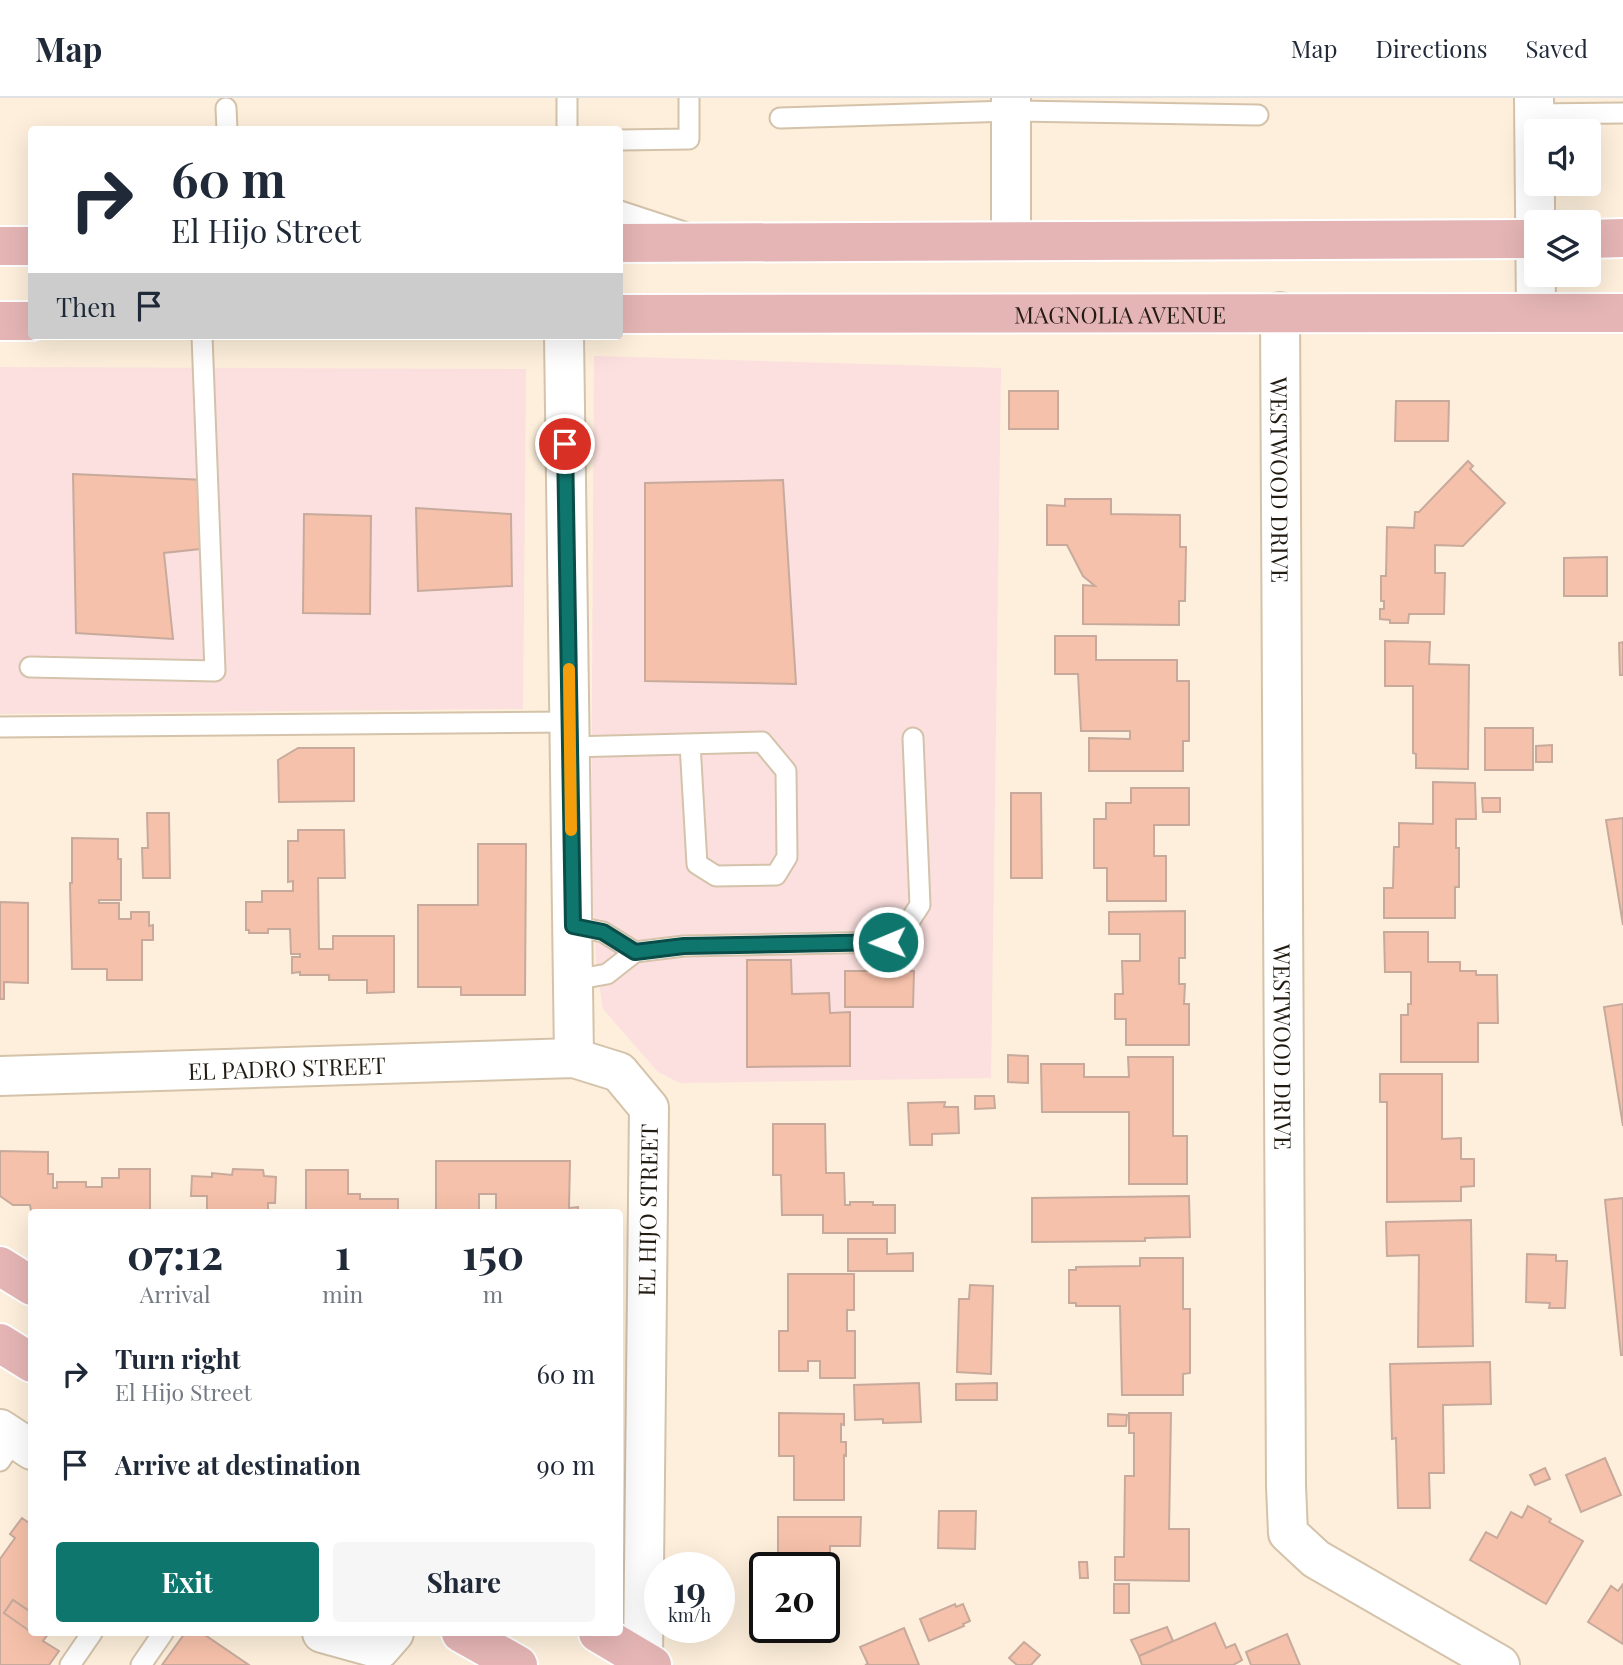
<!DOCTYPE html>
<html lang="en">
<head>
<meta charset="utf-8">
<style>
	:root { --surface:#fff; --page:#f6f6f7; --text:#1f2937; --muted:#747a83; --line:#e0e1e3; --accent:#0f766e }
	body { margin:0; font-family:"Playfair Display",serif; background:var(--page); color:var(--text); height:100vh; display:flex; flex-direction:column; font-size:26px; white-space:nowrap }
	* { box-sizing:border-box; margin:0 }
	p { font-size:23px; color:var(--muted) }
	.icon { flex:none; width:38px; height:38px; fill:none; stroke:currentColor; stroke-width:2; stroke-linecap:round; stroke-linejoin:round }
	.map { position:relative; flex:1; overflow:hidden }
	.details { position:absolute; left:28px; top:1111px; width:595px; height:427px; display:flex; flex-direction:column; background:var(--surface); border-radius:7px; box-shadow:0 7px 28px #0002 }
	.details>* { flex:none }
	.hud { position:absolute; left:28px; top:28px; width:595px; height:214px; border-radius:7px; box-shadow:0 7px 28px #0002; background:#fff; color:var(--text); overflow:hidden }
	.controls { position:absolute; left:1524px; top:21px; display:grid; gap:14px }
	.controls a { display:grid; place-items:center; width:77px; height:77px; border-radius:7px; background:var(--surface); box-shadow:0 7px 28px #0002; font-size:35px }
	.speed { position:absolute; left:644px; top:1454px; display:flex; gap:14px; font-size:35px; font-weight:700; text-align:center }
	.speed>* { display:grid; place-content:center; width:91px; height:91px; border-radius:50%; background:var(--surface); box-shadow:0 7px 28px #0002; line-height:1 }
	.speed small { font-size:18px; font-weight:400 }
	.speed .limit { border:4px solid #111; border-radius:10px; background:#fff; color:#111 }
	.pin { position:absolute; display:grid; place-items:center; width:60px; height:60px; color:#fff; margin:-30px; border:4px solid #fff; border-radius:50%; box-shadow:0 2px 7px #0007 }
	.me { position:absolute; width:77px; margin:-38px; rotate:269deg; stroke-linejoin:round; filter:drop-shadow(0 0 5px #0008) }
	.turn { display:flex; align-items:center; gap:24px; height:147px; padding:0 28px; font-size:32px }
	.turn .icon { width:91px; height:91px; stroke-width:2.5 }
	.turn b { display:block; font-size:49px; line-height:60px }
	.then { display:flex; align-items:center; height:66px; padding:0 28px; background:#0003; gap:14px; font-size:26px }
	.eta { display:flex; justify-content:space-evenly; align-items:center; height:119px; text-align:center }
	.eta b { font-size:42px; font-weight:700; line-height:49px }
	.button { display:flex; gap:14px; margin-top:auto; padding:14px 28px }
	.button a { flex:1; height:80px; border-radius:7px; background:var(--accent); color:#fff; font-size:28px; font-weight:700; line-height:80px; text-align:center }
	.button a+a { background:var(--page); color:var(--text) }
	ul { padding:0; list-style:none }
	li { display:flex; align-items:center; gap:21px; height:91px; padding:0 28px }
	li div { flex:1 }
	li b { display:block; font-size:26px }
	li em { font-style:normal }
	header { display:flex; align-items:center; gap:42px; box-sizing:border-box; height:98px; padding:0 35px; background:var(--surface); border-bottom:2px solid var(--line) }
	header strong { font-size:33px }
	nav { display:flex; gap:38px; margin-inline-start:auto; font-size:24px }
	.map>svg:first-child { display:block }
	.commercial { fill:#fbe0df }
	.building { fill:#f6c1aa; stroke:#c8aa9d; stroke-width:2 }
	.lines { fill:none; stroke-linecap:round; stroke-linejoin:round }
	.service-casing { stroke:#d4c3aa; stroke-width:23 }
	.minor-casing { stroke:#d4c3aa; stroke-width:42 }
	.primary-casing { stroke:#fff; stroke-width:42 }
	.service { stroke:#fff; stroke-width:19 }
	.minor { stroke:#fff; stroke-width:38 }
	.primary { stroke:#e5b5b5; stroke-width:38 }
	.route-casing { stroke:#0a4d48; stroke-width:18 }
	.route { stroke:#0f766e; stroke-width:12 }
	.slow { stroke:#f59e0b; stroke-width:12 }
	.labels { text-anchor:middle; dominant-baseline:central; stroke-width:7; stroke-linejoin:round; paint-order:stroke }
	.street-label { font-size:23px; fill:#211b12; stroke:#fff }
</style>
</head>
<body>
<header>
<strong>Map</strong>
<nav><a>Map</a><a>Directions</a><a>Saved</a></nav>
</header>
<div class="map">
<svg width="1623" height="1567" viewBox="0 0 1623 1567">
	<rect width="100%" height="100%" fill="#fdefdb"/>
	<g class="commercial">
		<path d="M594,258l407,12 -10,710 -311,5 -22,-11 -55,-63 -7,-48 -5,-83z"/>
		<path d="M0,269l526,2 -3,340 -523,5z"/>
	</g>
	<g class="building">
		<rect x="1009" y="293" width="49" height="38"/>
		<path d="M1396,303h53l-1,40h-53z"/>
		<path d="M1468,363l5,5 -3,3 35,34 -42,43 -28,-1v28h10l-1,41h-35l-1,9h-18v-3l-10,-1v-10h4v-8h-3v-25h5l1,-49 27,1 1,-16h4z"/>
		<path d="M73,376l132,6 4,68 -45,5 9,86 -97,-6z"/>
		<path d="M783,382l13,204 -151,-3v-198z"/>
		<path d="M1065,401h46v15l69,1v32h6l-1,54h-6v24l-96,-1v-39l12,1 -12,-10 -16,-31h-20v-40l18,1z"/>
		<path d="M416,410l95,6 1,72 -94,5z"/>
		<path d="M304,416l67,2 -1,98 -67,-1z"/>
		<path d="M1607,459v39h-43v-38z"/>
		<path d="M1055,538h41v24h81v21h12v60h-6v30h-94v-33l41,1v-8h-49l-3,-57h-23z"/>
		<path d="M1385,543l45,1 -1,22 40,1 -1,104 -52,-1v-14l-3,-1v-67h-28z"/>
		<path d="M1623,544v33h-3l-1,-32z"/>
		<rect x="1485" y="630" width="48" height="42"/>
		<path d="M1552,647v17h-16v-16z"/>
		<path d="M298,650h56v53l-75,1 -1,-42z"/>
		<path d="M1433,684l42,1 1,36h-20v29h3v39h-4v31h-71v-30h9l1,-41h5v-24l34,1z"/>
		<path d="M1131,690h58v37h-35v31h12v45h-59v-33h-13v-49h12v-16h25z"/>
		<path d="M1011,695h30l1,85h-31z"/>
		<path d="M1482,700h18v14h-17z"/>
		<path d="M147,715h22l1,65h-27l-1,-30h6z"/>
		<path d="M1623,720v107l-17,-105z"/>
		<path d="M298,732h46l1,48h-27l1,71h14v-13h61v56l-27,1v-13h-38v-5h-29v-3l-8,1v-16h8v-3h-9l-1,-25h-22v4h-19v-3h-3v-28h16v-11h31v-10l-5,1v-41h10z"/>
		<path d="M72,740l46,1v20h3v41h-22v3h20v16h12v-7h18v14l4,-1v15h-11v40h-35v-11h-35l-2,-86h2z"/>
		<path d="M478,746h48l-1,151h-64v-8h-43v-82h60z"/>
		<path d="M0,804l28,1v80l-24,-1v17h-4z"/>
		<path d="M1185,813v47h-6v26h6l-1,20h5v41h-63v-26h-11v-25h8l-1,-33h18v-27h-31v-22z"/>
		<path d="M1384,834h44v30h32v9h16v4h21l1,48h-20v39h-77v-47h7v-11h3v-32h-26z"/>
		<path d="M747,862h44l1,34 37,-1 1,20 20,-1v54l-103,1z"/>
		<path d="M845,873h69l-1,36h-68z"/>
		<path d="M1623,906v122l-19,-119z"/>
		<path d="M1008,957l20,1v27l-20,-1z"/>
		<path d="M1128,959h45v79h14v48h-58v-72h-87l-1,-48h43v13h45z"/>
		<path d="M1380,976h62v65l19,-1v21h13v27l-13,1v14l-74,1v-100h-7z"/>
		<path d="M975,998h19l1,12 -20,1z"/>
		<path d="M945,1004l-1,5h14l1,26 -27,1v11h-22l-2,-42z"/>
		<path d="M773,1026h52l1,49h18l1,32h5v-3h23v3h22v28h-72v-18h-41l-1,-40h-8z"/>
		<path d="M0,1053l48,1v22h5v14h4v-6h29v5h16v-9h17v-9h31v44h-118v3l-2,-11h-17l-13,-9z"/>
		<path d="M436,1063h134l-1,47 9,-1v6h-82v-19h-17v16h-43z"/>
		<path d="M233,1071l30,1 1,6 12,1 -1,26h-7v10h-61v-17h-16l1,-20 20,1v-4l20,2z"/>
		<path d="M306,1072h42v24h12v5h38v14h-92z"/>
		<path d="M1189,1098l1,41 -45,1v3l-113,1v-44z"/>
		<path d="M1623,1100v157h-2l-16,-155z"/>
		<path d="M1471,1122l2,126 -55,1 1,-92 -32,1 -1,-34z"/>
		<path d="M848,1141h39v15l26,-1v18h-65z"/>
		<path d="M1527,1156l29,1v6h11l-2,47h-16l1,-5 -24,-1z"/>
		<path d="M1140,1160h43v51h7v64l-7,1v21h-61l-2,-89h-44v-3h-7v-33h7v-3l64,-1z"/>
		<path d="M788,1176h66v36h-7v21h8v47h-35v-17h-12v10h-29v-40h9z"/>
		<path d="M970,1187l23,1 -2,88 -34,-2 2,-73h10z"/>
		<path d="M1490,1264l1,42 -48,1 1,68h-15l1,35h-32l-2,-70 -4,1 -2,-75z"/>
		<path d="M919,1285l2,39 -38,1v-4l-28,1 -1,-35z"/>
		<path d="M997,1285v17h-41v-16z"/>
		<path d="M779,1315l65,1v11l-3,-1v18h5v14l-2,-1v45h-50v-44h-15z"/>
		<path d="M1129,1315h42l-2,116h20v52l-74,-1v-23h9l1,-81h9v-43h-5z"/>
		<path d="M1108,1316l19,1 -1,11h-18z"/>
		<path d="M1605,1360l16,37 -40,17 -15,-37z"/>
		<path d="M1545,1370l5,11 -15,6 -5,-10z"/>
		<path d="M1528,1408l23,13 -2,3 34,19 -37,63 -76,-44 16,-28 11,6 14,-26 11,6z"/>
		<path d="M939,1413h37l-1,38 -37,-1z"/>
		<path d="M778,1419h83l-1,29h-30v76h-6v-54h-46z"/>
		<path d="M22,1420l10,7v88l-19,-13 -9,13 28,17v3h17l-6,8 16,10 -10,14h-49v-106l15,-21 -5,-4z"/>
		<path d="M1079,1464h8l1,16h-8z"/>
		<rect x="1114" y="1486" width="15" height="29"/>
		<path d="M1623,1486v60l-35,-22 23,-36 7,5z"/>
		<path d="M13,1502l19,13 -1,19 -27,-19z"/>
		<path d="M955,1506l1,3 7,-3 7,17 -7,3 1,2 -35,15 -9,-22z"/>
		<path d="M1215,1525l11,25 9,-4 7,16 -9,5h-91l-3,-9z"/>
		<path d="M1167,1529l6,14 -34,15 -8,-16z"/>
		<path d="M904,1530l15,37h-54l3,-1 -8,-17z"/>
		<path d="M185,1535h17l47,32h-87z"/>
		<path d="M1287,1536l13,31h-49l-5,-13z"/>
		<path d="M1024,1544l16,13 -9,10h-14l-8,-7z"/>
	</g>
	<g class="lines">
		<defs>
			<g id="service">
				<path d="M226,10l1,22"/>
				<path d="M1534,16l89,-1"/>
				<path d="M780,20l231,-7 247,4"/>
				<path d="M567,32v-32"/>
				<path d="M620,42l69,-1v-41"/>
				<path d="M620,113l64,21"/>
				<path d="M30,569l185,4 -13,-335"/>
				<path d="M0,629l569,-5"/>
				<path d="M570,649l192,-5 24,29 1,86 -11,18 -60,1 -19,-12 -7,-120"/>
				<path d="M573,828l30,6 32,20 -28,22 -33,6"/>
				<path d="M635,854l49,-6 204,-4 17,-14 15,-23 -7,-167"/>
				<path d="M0,1363l15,-22"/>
				<path d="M70,1567l22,-32"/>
				<path d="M141,1567l22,-32"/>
			</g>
			<g id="minor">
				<path d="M1011,0v143"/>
				<path d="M1534,0l2,215"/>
				<path id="s1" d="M1280,214l6,1174 2,47 28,26 184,106"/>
				<path d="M564,238l10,722"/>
				<path id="s2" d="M0,978l574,-18 45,14 30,36 -6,551 -2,6"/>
				<path d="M0,1331l32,21"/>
				<path d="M322,1535l58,16 14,-16"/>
			</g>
			<g id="primary">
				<path d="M1589,141l34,-1"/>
				<path d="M620,145l916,-4"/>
				<path d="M0,148h32"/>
				<path id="s3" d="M620,216l1003,-1"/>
				<path d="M0,223h32"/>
				<path d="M0,1168l32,20"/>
				<path d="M0,1245l32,20"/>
				<path d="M461,1535l57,32"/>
				<path d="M598,1535l54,32"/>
			</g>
		</defs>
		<use href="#service" class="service-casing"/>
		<use href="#minor" class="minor-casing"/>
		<use href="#primary" class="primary-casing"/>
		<use href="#service" class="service"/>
		<use href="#minor" class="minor"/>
		<use href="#primary" class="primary"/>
	</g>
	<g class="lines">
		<defs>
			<path id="route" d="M565,346l8,482 30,6 32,20 49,-6 204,-4"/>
		</defs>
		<use href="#route" class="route-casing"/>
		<use href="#route" class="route"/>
		<path class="slow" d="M569,571l2,161"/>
	</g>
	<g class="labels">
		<g class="street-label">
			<text stroke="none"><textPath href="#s3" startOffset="500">MAGNOLIA AVENUE</textPath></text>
			<text stroke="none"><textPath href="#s1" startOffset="168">WESTWOOD DRIVE</textPath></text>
			<text stroke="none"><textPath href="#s1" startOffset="735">WESTWOOD DRIVE</textPath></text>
			<text stroke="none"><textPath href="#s2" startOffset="287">EL PADRO STREET</textPath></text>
			<text transform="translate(647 1112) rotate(-89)">EL HIJO STREET</text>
		</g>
	</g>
</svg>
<div class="controls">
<a><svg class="icon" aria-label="sound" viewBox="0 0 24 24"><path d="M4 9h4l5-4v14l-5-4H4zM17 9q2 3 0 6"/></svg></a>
<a><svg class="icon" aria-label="layers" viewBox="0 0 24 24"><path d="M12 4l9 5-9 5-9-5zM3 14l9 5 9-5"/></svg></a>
</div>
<div class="speed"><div>19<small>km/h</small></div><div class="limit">20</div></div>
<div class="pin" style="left:565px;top:346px;background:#d93025"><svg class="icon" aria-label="arrive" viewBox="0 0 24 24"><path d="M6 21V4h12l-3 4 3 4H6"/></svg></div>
<svg class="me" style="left:888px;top:844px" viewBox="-20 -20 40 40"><circle r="17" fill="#0f766e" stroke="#fff" stroke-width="3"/><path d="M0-11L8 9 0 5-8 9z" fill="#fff"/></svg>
<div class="hud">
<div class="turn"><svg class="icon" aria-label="right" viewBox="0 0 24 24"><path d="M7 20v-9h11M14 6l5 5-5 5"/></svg><div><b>60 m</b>El Hijo Street</div></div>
<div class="then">Then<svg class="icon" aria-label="arrive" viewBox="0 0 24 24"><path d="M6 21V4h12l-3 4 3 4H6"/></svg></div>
</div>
<section class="details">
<div class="eta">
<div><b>07:12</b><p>Arrival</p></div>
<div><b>1</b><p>min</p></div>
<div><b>150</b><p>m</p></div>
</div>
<ul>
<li><svg class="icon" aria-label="right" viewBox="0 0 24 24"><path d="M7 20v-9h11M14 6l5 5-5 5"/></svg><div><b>Turn right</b><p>El Hijo Street</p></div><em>60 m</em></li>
<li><svg class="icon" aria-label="arrive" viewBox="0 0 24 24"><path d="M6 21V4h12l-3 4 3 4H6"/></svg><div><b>Arrive at destination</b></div><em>90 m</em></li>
</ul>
<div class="button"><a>Exit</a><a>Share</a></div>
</section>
</div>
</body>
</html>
